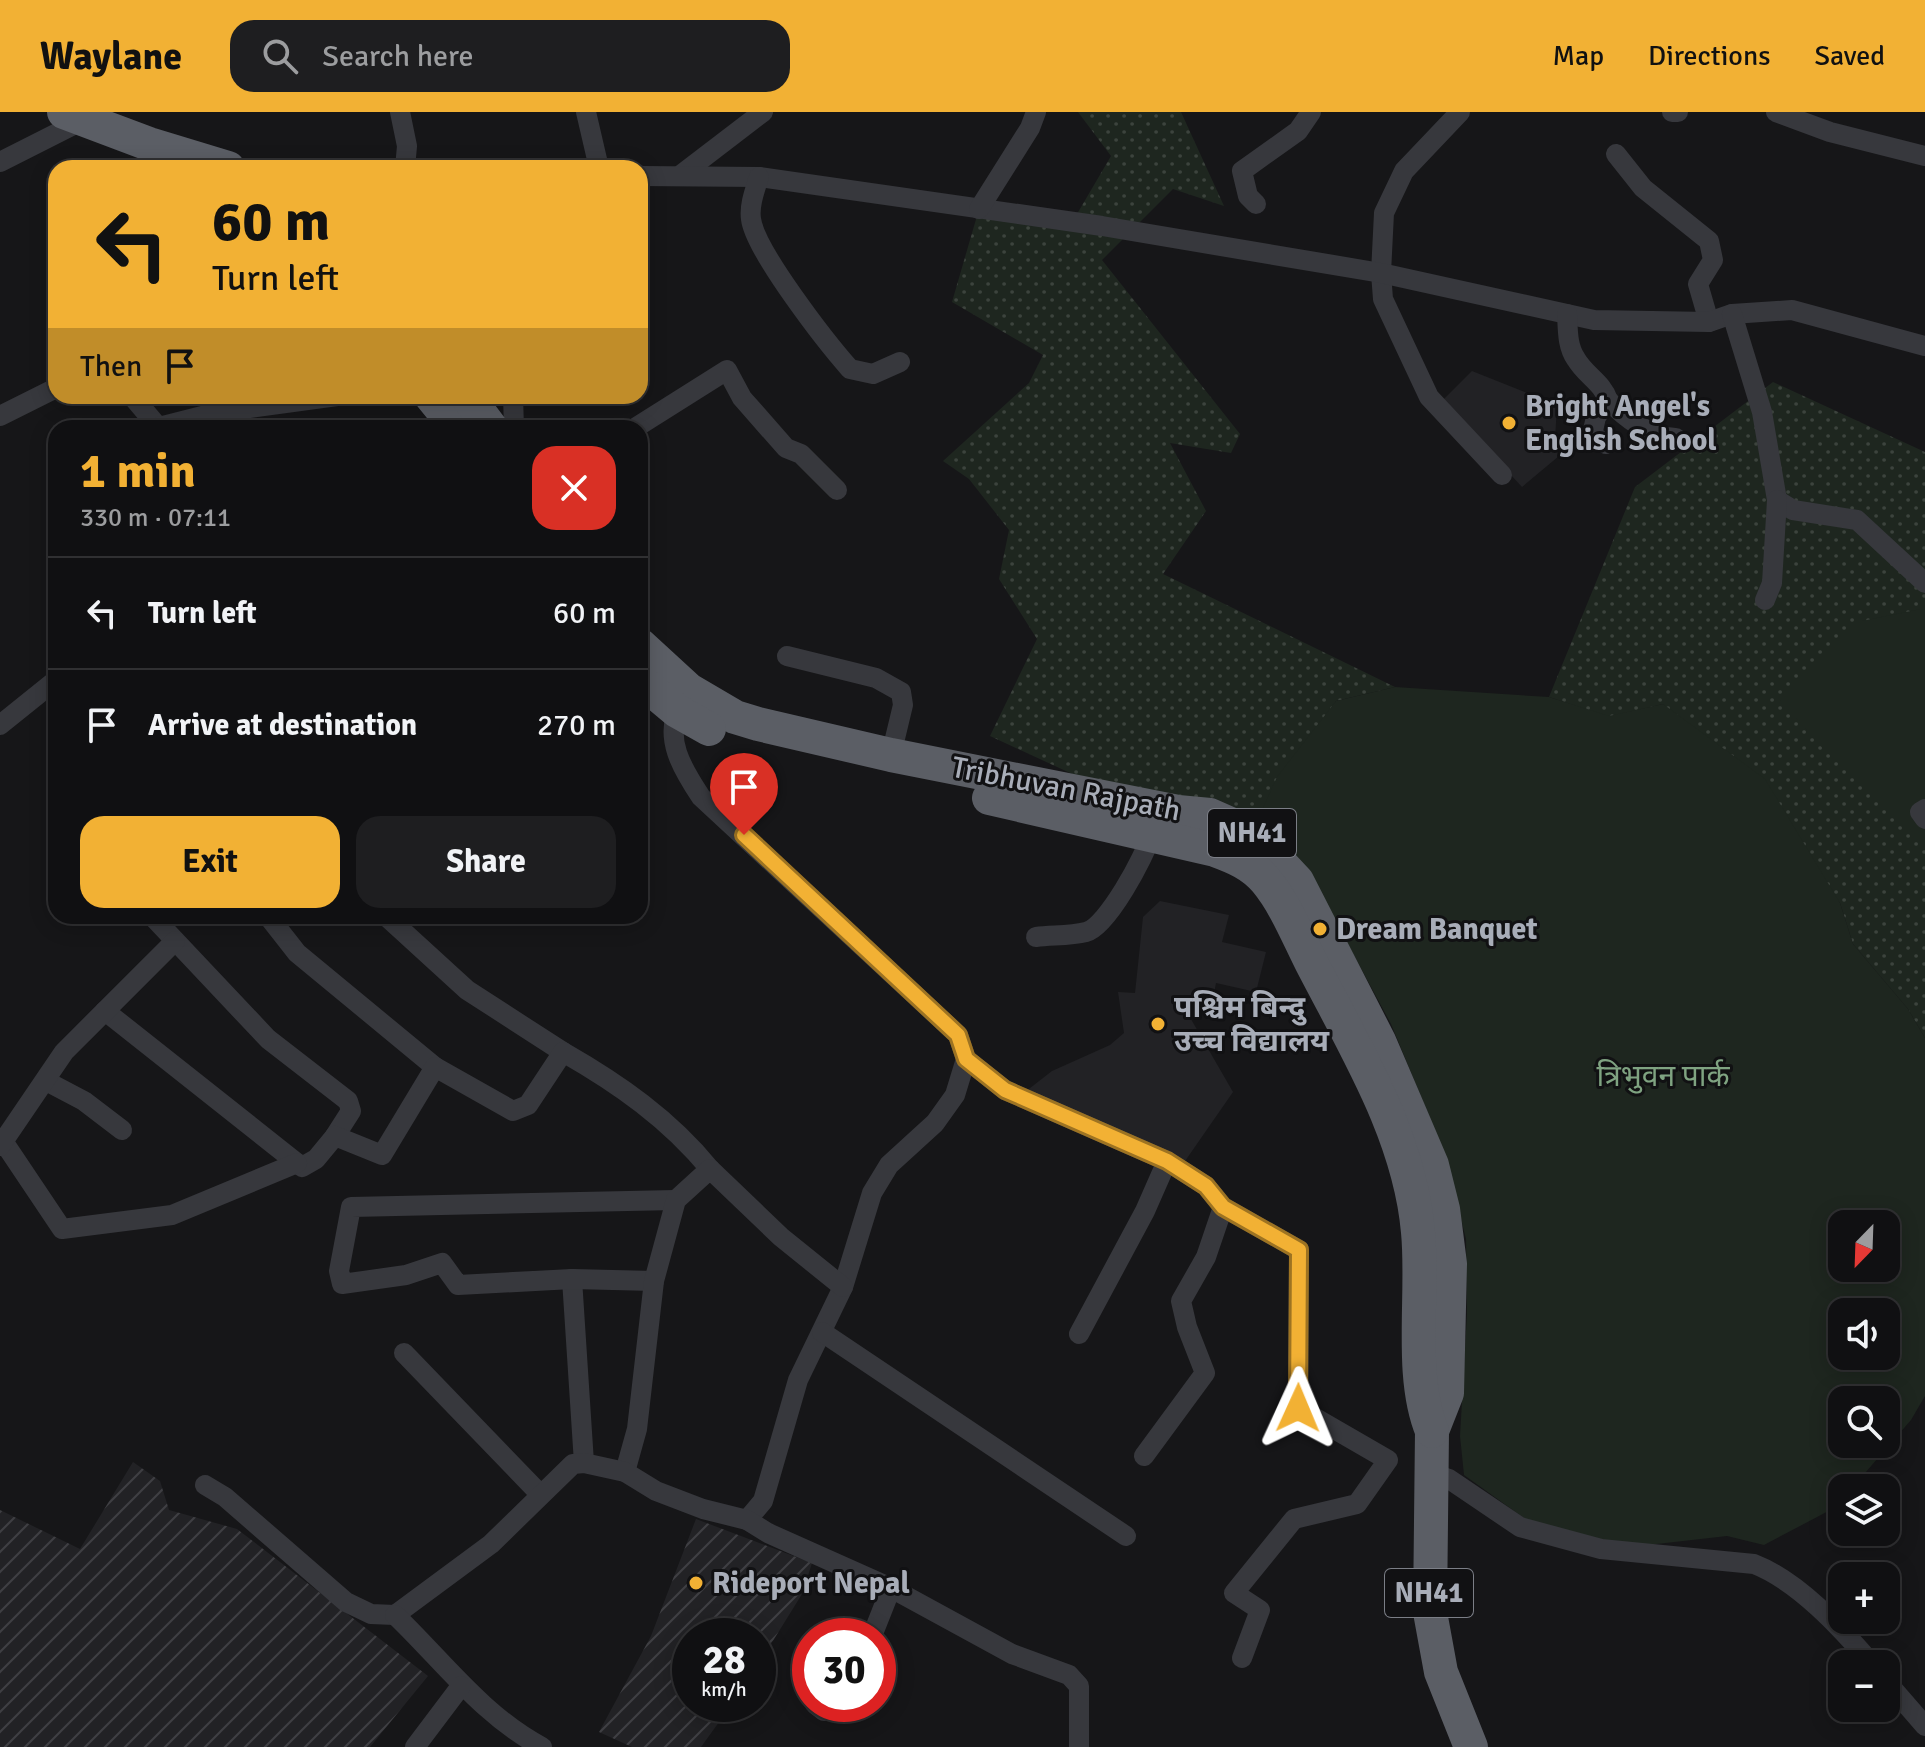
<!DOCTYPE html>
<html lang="en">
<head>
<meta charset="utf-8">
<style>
	:root { --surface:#101012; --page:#1e1e20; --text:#f1f3f6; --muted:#9c9d9f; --line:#303032; --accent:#f2b134 }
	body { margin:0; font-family:Signika,"Noto Sans Devanagari",sans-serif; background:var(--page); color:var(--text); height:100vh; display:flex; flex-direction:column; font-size:30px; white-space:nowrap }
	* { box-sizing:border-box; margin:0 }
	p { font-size:26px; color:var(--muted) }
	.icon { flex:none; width:44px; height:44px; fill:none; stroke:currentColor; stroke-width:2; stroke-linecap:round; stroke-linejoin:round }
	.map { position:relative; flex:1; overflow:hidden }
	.details { position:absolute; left:48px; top:308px; width:600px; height:504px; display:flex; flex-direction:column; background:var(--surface); border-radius:24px; box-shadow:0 4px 20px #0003,0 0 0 2px var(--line) }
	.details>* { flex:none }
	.guide { position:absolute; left:48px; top:48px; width:600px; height:244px; border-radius:24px; box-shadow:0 4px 20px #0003,0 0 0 2px var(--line); background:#f2b134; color:#111; overflow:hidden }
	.needle { width:52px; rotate:203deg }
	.controls { position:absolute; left:1828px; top:1098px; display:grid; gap:16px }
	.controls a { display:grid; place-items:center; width:72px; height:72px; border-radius:16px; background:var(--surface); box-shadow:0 4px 20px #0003,0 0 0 2px var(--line); font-size:40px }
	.speed { position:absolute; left:672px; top:1506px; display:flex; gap:16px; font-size:40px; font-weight:700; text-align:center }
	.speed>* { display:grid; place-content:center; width:104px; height:104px; border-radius:50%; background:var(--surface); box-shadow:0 4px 20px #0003,0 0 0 2px var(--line); line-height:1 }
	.speed small { font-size:20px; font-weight:400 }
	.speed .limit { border:12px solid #d22; background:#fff; color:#111 }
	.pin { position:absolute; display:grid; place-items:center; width:68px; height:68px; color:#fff; margin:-82px -34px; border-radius:50% 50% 50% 0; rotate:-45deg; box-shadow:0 0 8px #0007 }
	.pin .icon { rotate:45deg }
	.me { position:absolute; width:88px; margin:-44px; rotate:1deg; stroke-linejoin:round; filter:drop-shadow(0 0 6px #0008) }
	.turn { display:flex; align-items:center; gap:28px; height:168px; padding:0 32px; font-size:36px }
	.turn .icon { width:104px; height:104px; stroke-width:2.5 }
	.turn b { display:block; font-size:56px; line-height:68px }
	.then { display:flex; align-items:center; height:76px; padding:0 32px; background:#0003; gap:16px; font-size:30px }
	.round { display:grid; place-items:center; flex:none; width:84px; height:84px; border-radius:24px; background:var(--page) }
	.headline { display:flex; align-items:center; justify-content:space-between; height:136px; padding:0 32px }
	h1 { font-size:48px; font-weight:700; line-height:60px; color:var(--accent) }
	.cta { display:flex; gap:16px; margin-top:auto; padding:16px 32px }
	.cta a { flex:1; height:92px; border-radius:24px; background:var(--accent); color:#111; font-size:32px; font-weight:700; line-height:92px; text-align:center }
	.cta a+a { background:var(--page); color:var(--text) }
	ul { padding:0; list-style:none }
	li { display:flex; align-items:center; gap:24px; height:112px; padding:0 32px; border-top:2px solid var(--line) }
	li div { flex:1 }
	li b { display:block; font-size:30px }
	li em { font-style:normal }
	header { display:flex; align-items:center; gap:48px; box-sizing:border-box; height:112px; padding:0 40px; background:var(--accent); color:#111 }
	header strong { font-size:38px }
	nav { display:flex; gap:44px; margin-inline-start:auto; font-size:28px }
	.search { width:560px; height:72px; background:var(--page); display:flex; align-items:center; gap:20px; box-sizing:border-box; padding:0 28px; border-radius:24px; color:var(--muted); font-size:30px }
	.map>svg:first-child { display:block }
	.built { fill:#222225 }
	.industrial { fill:url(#industrial-furrows) }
	.grass { fill:url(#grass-dots) }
	.park { fill:#1e261f; fill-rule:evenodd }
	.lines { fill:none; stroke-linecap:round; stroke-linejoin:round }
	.minor { stroke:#37383d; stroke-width:20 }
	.trunk { stroke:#5b5e65; stroke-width:34 }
	.route-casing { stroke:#9d7322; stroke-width:20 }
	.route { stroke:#f2b134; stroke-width:14 }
	.poi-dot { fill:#f2b134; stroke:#111113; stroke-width:3 }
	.labels { text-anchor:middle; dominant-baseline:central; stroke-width:6; stroke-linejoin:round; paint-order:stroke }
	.shield { fill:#111113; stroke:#7b7e86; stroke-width:2 }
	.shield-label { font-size:28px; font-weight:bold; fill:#a8adb8 }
	.poi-label { font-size:30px; font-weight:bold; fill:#a8adb8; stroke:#111113; text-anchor:start }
	.street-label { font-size:30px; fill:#a8adb8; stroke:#111113 }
	.park-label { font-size:30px; fill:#7fa381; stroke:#111113 }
</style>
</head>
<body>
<header>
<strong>Waylane</strong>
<div class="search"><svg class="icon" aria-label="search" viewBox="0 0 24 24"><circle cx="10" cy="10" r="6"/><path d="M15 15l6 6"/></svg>Search here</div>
<nav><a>Map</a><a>Directions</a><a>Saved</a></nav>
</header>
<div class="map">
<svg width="1925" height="1635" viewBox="0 0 1925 1635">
	<defs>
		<pattern id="industrial-furrows" width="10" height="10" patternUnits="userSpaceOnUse" patternTransform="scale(2)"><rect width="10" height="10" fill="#222225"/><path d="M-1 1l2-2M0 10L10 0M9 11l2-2" fill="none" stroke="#3f3f43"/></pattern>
		<pattern id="grass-dots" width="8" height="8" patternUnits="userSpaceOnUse" patternTransform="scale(2)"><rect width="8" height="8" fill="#1e261f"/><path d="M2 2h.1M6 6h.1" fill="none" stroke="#3c433d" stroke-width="1.8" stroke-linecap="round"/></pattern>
	</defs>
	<rect width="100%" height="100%" fill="#161618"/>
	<g class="built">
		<path d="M1472,259l85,34 -2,35 4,16 -37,31 -80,-86z"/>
		<path d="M1160,789l69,14 -7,27 44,10 -10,40 -40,-9 -4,21 -24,10 45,78 -50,72 -158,-72 27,-21 58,-26 14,-12 -6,-41 17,1 8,-76z"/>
	</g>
	<g class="industrial">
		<path d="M133,1350l27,19 9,29 68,19 191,147 -58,71h-370v-237l80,39z"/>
		<path d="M696,1407l116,44 -10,31 -44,71v-29h-68v68h42l-31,43h-69l-33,-15 52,-96z"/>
	</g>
	<g class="grass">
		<path d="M1078,0h103l43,94 -51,-17 -71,71 138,174 -9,19 -61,-10 36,68 -43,63 232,113 -59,14 -96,158 -81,-45 -169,-78 47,-97 -38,-60 10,-49 -40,-51 -26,-18 86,-78 14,-28 -91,-53 27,-93 98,5 34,-58z"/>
		<path d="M1773,270l152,70v586l-17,-29 -55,-65 -13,-41 -177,-199 -54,13 -60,-20 86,-210z"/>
	</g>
	<g class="park">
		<path d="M1921,497h4v234l-102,-95 -43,-48 82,-79z"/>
		<path d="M1395,575l154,10 60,19 54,-12 102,75 75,124 13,41 55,65 17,29v358l-14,24 -59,68h-10v11l-6,8 -72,38 -37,-9 -123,14 -58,-16 -82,-59 -4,-39 7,-122 -1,-75 -21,-84 -54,-131 -48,-89 -103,-76 37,-82 59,-76zM1842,1112h44v44h-44zM1842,1200h44v44h-44zM1842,1288h44v44h-44z"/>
	</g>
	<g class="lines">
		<g class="minor">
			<path d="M400,0l7,34 -2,22"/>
			<path d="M586,0l13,56"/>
			<path d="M1460,0l-56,59 -20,42 -3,60 2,26 46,98 73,78"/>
			<path d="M1672,0h6"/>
			<path d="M1776,0l54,20 95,24"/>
			<path d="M1616,42l27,34 66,53 4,19 -15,24 11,38"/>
			<path d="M0,50l89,-45"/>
			<path d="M682,62l81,-62"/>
			<path d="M640,64l119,1 343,49 279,47 213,47 115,2 23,-8 60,-4 133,36"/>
			<path d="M759,65c-4,13 -10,28 -8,42 4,32 76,124 99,150l23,5 27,-12"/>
			<path d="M1256,92l-8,-8 -6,-25 56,-40 13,-19"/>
			<path d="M979,97l51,-81 6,-16"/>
			<path d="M1567,202c1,16 0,32 9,45 10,17 26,23 32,41l-12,17 -4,18 14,9"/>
			<path d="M1732,202l30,98 15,88 16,10 64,10 68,63"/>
			<path d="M132,284l27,32"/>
			<path d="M513,284l1,32"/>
			<path d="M1608,288c17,18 43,38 68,38"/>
			<path d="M0,304l56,-28"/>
			<path d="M159,315l55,-14 123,-17"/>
			<path d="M635,316l92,-58 15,28 44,50 15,6 36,36"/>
			<path d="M1765,488l7,-17 5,-83"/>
			<path d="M56,513v15"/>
			<path d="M787,544l89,22 25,14 2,13 -12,50"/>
			<path d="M681,592c-19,33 2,66 20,93l257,238 8,24 -11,36 -20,28 -46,42 -17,28 -29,94 -45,93 -35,121 -16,19"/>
			<path d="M0,613l56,-45"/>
			<path d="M1925,697l-5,3 5,7"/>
			<path d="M152,804l116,123 80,62 3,10 -16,25"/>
			<path d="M268,804l29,37 138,114"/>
			<path d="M386,804l81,74 96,62"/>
			<path d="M1036,825c16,-2 34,-1 50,-5 21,-5 59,-76 65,-97"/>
			<path d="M105,899l197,156 14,-8 19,-23 47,19 53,-88 78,44 15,-6 35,-53c56,32 106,67 147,117"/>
			<path d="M966,947l39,31 162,71 39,25 17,21 76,43 -1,158 90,52 -31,44 -63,15 -60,74 26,17 -18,48"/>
			<path d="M46,969l38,20 38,29"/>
			<path d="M5,1032l57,85 110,-14 125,-52"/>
			<path d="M0,1034l64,-94 111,-111"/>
			<path d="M572,1167l12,184"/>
			<path d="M654,1169l-82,-2 -114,6 -16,-22 -36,12 -64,9 -3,-13 12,-64 325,-7"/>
			<path d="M822,1220l304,204"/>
			<path d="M1079,1222l66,-123 22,-50"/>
			<path d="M404,1241l136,141"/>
			<path d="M1144,1344l61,-83 -18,-46 -6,-26 25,-44 17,-50"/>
			<path d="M625,1360l12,-43 17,-148 22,-81 34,-31 71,68 62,50"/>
			<path d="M1431,1361l18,6 71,48 81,22 153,15c44,17 87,64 118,100"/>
			<path d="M205,1373l20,12 121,105 25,12 24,1 96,-71 82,-80 11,-1 41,9 31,19 47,18 44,11 21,13 123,55 121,66 57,21 10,11v61"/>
			<path d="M395,1503c47,45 88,101 147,132"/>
			<path d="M872,1524l19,-48"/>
			<path d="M1886,1569l39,45"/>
			<path d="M815,1592l9,7 6,-7"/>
			<path d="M415,1635l46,-61"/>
		</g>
		<g class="trunk">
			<path d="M64,0l85,32 79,24"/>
			<path d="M431,284l26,32"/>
			<path d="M467,284l24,32"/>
			<path d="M640,533l49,45 46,27 23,7 133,31 287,57 32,3 43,19 44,47 82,160 53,124 11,44 7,55 -3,129 -15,38 -2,181 11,60 30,75"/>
			<path d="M640,568l37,31 32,18"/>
			<path d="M989,686l226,52c19,7 37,14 51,31 20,24 33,58 47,85 43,83 97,171 105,266 6,62 -9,144 14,199"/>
		</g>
	</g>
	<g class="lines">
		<defs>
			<path id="route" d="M744,723l214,200 8,24 39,31 162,71 39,25 17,21 76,43 -1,158"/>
		</defs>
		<use href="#route" class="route-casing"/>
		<use href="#route" class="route"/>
	</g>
	<g class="poi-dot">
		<circle cx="1509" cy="311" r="8"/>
		<circle cx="1320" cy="817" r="8"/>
		<circle cx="1158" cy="912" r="8"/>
		<circle cx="696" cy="1471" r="8"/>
	</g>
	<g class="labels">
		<g class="shield">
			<rect x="1208" y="697" width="88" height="48" rx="6"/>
			<rect x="1385" y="1457" width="88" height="48" rx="6"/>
		</g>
		<g class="shield-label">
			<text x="1252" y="721">NH41</text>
			<text x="1429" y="1481">NH41</text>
		</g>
		<g class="poi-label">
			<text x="1525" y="294">Bright Angel's<tspan x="1525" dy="34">English School</tspan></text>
			<text x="1336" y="817">Dream Banquet</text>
			<text x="1174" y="895">पश्चिम बिन्दु<tspan x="1174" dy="34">उच्च विद्यालय</tspan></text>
			<text x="712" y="1471">Rideport Nepal</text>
		</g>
		<g class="street-label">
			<text transform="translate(1066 677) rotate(11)">Tribhuvan Rajpath</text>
		</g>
		<g class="park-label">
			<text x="1663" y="964">त्रिभुवन पार्क</text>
		</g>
	</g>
</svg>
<div class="controls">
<a><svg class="needle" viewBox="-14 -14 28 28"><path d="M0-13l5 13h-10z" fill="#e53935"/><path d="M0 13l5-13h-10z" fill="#9c9d9f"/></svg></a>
<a><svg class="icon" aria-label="sound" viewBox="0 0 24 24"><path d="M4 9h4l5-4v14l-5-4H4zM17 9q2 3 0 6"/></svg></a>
<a><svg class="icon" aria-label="search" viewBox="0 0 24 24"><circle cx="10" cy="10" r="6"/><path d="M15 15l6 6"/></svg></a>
<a><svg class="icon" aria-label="layers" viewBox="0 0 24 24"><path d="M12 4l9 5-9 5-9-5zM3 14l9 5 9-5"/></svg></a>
<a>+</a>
<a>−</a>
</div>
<div class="speed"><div>28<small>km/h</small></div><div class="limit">30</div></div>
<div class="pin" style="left:744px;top:723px;background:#d93025"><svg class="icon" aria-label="arrive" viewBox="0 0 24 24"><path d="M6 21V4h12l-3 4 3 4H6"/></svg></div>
<svg class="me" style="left:1298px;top:1296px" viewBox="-20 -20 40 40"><path d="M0-17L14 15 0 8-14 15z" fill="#f2b134" stroke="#fff" stroke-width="4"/></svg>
<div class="guide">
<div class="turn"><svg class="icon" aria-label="left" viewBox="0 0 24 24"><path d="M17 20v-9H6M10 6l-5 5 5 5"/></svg><div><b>60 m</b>Turn left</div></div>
<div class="then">Then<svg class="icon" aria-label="arrive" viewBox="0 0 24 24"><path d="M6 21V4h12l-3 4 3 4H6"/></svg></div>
</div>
<section class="details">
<div class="headline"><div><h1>1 min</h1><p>330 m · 07:11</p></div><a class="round" style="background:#d93025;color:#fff"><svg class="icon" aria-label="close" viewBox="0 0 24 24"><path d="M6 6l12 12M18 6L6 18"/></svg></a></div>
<ul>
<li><svg class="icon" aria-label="left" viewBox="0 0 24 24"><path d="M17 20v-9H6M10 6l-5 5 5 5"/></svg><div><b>Turn left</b></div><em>60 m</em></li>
<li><svg class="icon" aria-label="arrive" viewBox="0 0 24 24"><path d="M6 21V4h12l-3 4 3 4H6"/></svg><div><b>Arrive at destination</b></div><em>270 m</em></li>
</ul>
<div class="cta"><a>Exit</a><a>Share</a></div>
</section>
</div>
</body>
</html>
